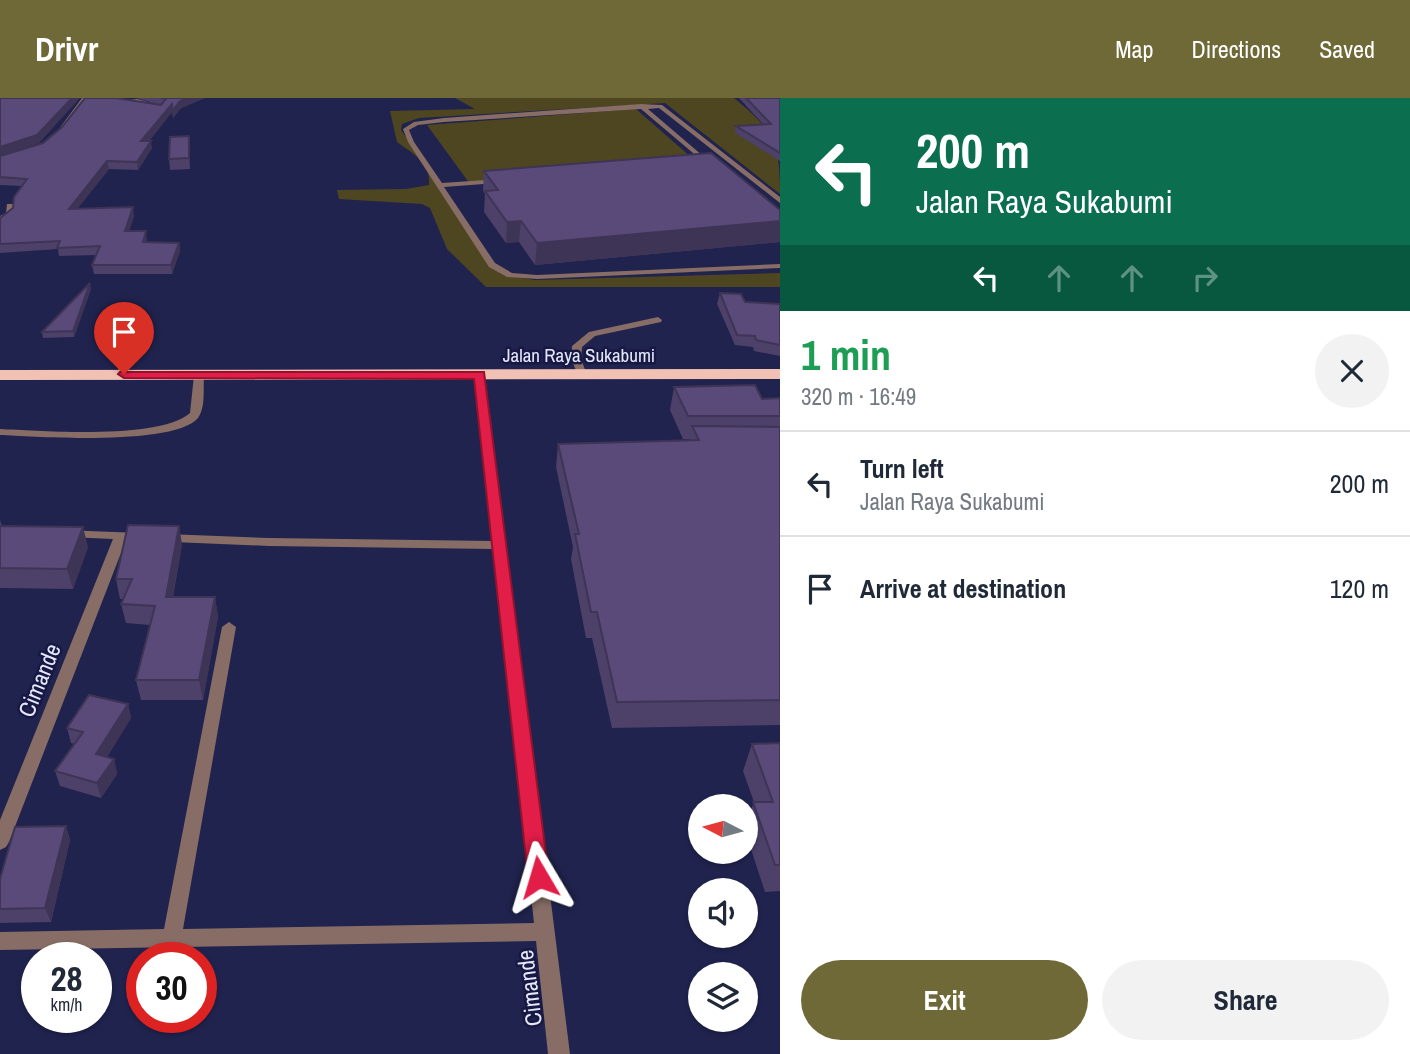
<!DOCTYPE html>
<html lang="en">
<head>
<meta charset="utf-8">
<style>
	:root { --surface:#fff; --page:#f2f2f3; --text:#1f2937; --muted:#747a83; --line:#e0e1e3; --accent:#6f6937 }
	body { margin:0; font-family:"Archivo Narrow",sans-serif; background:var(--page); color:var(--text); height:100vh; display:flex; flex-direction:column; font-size:26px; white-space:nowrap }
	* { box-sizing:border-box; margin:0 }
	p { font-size:23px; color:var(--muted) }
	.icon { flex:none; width:38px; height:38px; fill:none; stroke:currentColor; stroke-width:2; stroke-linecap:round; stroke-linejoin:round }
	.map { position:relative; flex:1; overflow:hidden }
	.panel { display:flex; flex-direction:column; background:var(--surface); width:630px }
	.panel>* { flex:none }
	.hud { background:#0b6e4f; color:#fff; overflow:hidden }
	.needle { width:46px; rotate:276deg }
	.buttons { position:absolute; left:688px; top:696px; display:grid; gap:14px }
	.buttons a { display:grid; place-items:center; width:70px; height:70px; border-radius:50%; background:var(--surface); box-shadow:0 2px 5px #0004; font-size:35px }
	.speed { position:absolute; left:21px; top:844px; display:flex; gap:14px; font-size:35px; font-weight:700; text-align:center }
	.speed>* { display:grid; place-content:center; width:91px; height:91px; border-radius:50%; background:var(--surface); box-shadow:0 2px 5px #0004; line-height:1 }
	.speed small { font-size:18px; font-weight:400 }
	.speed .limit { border:10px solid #d22; background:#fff; color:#111 }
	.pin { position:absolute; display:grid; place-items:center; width:60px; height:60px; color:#fff; margin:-72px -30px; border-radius:50% 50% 50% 0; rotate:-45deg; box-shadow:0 0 7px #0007 }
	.pin .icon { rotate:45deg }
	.me { position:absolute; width:77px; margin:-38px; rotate:353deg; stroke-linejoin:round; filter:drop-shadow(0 0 5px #0008) }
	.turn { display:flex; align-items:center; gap:24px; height:147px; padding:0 21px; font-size:32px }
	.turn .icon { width:91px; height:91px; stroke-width:2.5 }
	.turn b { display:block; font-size:49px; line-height:60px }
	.lanes { display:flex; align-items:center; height:66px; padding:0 21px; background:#0003; justify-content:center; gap:35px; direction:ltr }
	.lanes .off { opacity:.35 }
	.round { display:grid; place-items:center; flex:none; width:74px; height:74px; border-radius:37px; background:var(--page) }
	.overview { display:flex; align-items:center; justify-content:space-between; height:119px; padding:0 21px }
	h1 { font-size:42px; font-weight:700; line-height:52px; color:#1e9e55 }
	.cta { display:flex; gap:14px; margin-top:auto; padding:14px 21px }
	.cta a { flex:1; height:80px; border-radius:42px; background:var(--accent); color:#fff; font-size:28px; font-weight:700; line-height:80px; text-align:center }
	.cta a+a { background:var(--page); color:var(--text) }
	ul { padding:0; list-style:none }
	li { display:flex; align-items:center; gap:21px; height:105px; padding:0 21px; border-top:2px solid var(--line) }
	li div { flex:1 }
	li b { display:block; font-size:26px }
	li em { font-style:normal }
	header { display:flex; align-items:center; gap:42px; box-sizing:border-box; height:98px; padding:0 35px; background:var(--accent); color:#fff }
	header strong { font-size:33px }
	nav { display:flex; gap:38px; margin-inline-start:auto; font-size:24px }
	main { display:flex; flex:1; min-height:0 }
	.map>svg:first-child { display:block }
	.green { fill:#4e4620 }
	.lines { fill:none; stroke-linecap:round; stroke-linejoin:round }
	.service { fill:#876d65; fill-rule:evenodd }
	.minor { fill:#876d65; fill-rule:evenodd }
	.trunk { fill:#f1c2b4; fill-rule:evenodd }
	.wall { fill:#4d4069 }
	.shaded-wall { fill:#3e3455 }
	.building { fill:#594a7a; stroke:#3e3455; stroke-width:2 }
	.route { fill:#e11d48; stroke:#92132f; stroke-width:2 }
	.labels { text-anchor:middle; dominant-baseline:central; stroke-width:5; stroke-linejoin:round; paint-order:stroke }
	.far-street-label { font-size:19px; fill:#e6e9fb; stroke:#171843 }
	.street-label { font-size:23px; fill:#e6e9fb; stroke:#171843 }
</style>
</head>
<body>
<header>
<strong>Drivr</strong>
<nav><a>Map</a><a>Directions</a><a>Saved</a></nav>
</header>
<main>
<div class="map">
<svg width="780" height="956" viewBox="0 0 780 956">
	<rect width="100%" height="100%" fill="#20234e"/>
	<g class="green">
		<path d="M455,0h279c40,33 46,43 46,96l-115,-91 -246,15 -17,6 -1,6 102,145 32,5 245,-7v14h-294l-39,-38 -17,-41 -8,-4 -83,-5 -2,-9 69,-1 23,-4c2,-23 -16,-31 -32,-43l-7,-31 85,-2z"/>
		<path d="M636,11l64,56 -230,19 -43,-59z"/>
	</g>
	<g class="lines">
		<g class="service">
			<path d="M641,6l21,1 118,92v6l-121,-95 -11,1 62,53v2h-4l-65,-55 -197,13 -26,3 -9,5 5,12 28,41 58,-4v4h-3l-53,4 51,76 17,10 25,2 243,-11v4l-243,11 -30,-2 -18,-10 -81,-125 -5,-13 11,-7 30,-4z"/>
			<path d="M658,219l4,3 -1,2 -66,14 -13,11 -1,12 6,16 -5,3 -3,-1 -8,-18 1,-13 17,-14z"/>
			<path d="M199,274l5,3c-1,13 2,32 -6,43 -24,28 -160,19 -198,17v-6c43,2 159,11 190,-16l4,-38z"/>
		</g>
		<g class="minor">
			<path d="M82,0h7l-26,37h-6l-1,-2z"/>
			<path d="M137,1l25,7 1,1 -3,2 -23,-6 -22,1 -3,-2z"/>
			<path d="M7,106h6l1,10 -14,9v-7l6,-3z"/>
			<path d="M126,213l5,3 -7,27 5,34 -5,3 -5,-3 -5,-34 7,-27z"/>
			<path d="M480,274l5,3 85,679h-22l-12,-113 -536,9v-18l164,-3 58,-302 7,-5 7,5 -53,302 351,-6 -41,-374 -224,-3 -143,-6 -117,302 -3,5 -6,3v-30l113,-281 -45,-2 -5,-1 -2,-3 2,-3 206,8 224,3 -18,-166z"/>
		</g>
		<path class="trunk" d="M780,271v10l-780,1v-10z"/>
	</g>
	<g class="wall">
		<path d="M129,0h76l-24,10 -8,10 -1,-6 -23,29 3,7 -14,22 -29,-1 -32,40 57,7 -5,15 18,9 -1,2 33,1 1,8 -8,23h-78l-2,-9 4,-10 -37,1 -1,-7 -58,4v-35l13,-10 8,-22 -21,-1v-29l161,-51 -25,-7z"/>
		<path d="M739,0h41v63l-45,-28 1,-7 27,-2z"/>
		<path d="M190,49v22l-20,1 -1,-11z"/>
		<path d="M484,73l296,39v32l-245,23 -16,-23 -13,1 -22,-31 1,-18 -2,-3z"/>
		<path d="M91,191l-17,48 -31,1 -1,-6z"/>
		<path d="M720,195l25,9 35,2v52l-26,-5 -1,-4 -18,-2 -18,-41z"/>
		<path d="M674,289l88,12 18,-1v327l-168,3 -20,-90h-6l-15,-79 2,-12 -17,-80 2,-23 131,-3 1,-2h-7l-13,-29z"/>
		<path d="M0,422l2,6 86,21 -15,42 -73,-1z"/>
		<path d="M179,428l3,19 -9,52h42l3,20 -15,83h-62l-5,-20 14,-55 -24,-2 -5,-19 2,-5h-3l-4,-20z"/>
		<path d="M128,606l3,14 -24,39 7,2 3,15 -16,24 -41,-12 -5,-15 20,-27 -4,-1 -4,-15z"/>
		<path d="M780,645v148l-15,1 -19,-58v-10l8,-22 -11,-31 9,-27z"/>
		<path d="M66,728l4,14 -19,82 -51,1v-44z"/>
	</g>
	<g class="shaded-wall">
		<path d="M72,0h8l-41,45 -39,13v-9z"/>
		<path d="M187,0h18l-24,10 -8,10 -1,-6 -29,37 -2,-8 31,-37z"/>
		<path d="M189,38l1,11v22l-1,-11z"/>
		<path d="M151,43l1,7 -14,22 -1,-8z"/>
		<path d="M107,63l2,8 -38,48 -2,-8z"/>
		<path d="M133,109l1,9 -8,23 -1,-8z"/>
		<path d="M521,123l-2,21 -13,1 1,-21z"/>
		<path d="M780,123v21l-245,23 2,-22z"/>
		<path d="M146,133l1,9 -3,11 -1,-9z"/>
		<path d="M179,145l1,8 -8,23 -1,-9z"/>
		<path d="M90,185l1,6 -17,48 -1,-6z"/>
		<path d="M179,428l3,19 -13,72 -3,-20z"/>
		<path d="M83,429l5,20 -15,42 -6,-20z"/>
		<path d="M215,499l3,20 -15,83 -4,-20z"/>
		<path d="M128,606l3,14 -31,51 -4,-15z"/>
		<path d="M114,661l3,15 -16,24 -4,-15z"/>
		<path d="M66,728l4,14 -19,82 -6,-14z"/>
	</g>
	<g class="building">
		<path d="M0,0h72l-35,37 -37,12z"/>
		<path d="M85,0h31l45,7 5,-6 -5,-1h26l-7,3 -8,10v-7l-31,37h10l-14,21 -30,-1 -38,48 64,-2 -8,24h21l-3,11 36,1 -8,22h-79l8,-19 -43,2 3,-7 -60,3v-26l13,-10 1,-11 13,-18 -27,-2v-21l43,-13 19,-16z"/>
		<path d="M746,0h34v55l-44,-27 35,-2z"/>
		<path d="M189,38v22l-20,1 1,-22z"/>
		<path d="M711,55l69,57v11l-243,22 -16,-22 -14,1 -22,-31 13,-1 -14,-19z"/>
		<path d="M90,185l-17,48 -31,1z"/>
		<path d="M720,195l21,1 4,8 35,2v41l-24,-5 -1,-4 -18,-1z"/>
		<path d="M755,287l7,14 18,-1v18h-92l-14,-29z"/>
		<path d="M692,328l88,1v273l-163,2 -20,-90h-6l-16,-78h4l-21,-90 141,-4z"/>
		<path d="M128,427l51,1 -13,71h49l-16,83h-63l19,-74 -34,-2 11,-25h-16z"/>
		<path d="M0,428l83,1 -16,42 -67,-1z"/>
		<path d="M89,597l39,9 -32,50 18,5 -17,24 -42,-12 28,-39 -16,-4z"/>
		<path d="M780,645v122h-5l-22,-63h20l-21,-58z"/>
		<path d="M66,728l-21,82 -45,1v-30l15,-52z"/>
	</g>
	<path class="route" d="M120,274h364l65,505 -3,6 -7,3 -8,-3 -3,-6 -54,-498 -350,-1 -6,-4z"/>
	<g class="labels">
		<g class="far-street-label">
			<text x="579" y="257">Jalan Raya Sukabumi</text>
		</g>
		<g class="street-label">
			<text transform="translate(39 582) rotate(-68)">Cimande</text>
			<text transform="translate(529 890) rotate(-97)">Cimande</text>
		</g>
	</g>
</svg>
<div class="buttons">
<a><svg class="needle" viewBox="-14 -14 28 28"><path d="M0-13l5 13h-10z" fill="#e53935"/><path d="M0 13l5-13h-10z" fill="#747a83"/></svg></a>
<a><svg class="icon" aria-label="sound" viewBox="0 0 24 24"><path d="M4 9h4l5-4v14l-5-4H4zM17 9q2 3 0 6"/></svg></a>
<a><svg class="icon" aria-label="layers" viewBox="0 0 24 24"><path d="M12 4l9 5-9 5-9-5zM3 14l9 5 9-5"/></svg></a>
</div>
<div class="speed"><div>28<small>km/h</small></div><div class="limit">30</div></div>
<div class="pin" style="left:124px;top:276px;background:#d93025"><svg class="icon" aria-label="arrive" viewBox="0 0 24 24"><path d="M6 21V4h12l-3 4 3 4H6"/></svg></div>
<svg class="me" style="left:539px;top:779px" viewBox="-20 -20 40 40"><path d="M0-17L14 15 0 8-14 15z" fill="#e11d48" stroke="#fff" stroke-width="4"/></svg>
</div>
<section class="panel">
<div class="hud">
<div class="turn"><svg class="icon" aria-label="left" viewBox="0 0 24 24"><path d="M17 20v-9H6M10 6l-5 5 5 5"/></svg><div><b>200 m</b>Jalan Raya Sukabumi</div></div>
<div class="lanes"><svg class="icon" aria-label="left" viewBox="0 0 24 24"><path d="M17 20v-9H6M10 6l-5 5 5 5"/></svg><svg class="icon off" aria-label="ahead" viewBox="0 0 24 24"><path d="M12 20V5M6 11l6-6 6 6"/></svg><svg class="icon off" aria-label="ahead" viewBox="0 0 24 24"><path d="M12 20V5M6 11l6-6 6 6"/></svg><svg class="icon off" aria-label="right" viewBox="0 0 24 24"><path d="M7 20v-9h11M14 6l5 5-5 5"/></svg></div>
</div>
<div class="overview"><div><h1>1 min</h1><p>320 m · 16:49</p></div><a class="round"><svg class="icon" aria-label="close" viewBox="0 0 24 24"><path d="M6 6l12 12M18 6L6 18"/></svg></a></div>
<ul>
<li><svg class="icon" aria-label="left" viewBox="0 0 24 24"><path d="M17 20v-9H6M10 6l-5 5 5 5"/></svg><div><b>Turn left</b><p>Jalan Raya Sukabumi</p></div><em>200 m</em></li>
<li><svg class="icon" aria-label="arrive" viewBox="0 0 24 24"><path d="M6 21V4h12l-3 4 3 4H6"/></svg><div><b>Arrive at destination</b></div><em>120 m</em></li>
</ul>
<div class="cta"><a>Exit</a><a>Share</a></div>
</section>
</main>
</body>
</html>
